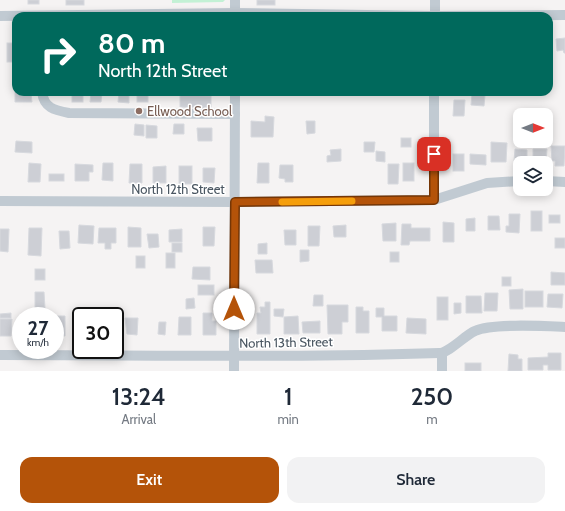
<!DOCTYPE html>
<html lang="en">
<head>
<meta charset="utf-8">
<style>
	:root { --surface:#fff; --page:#f2f2f3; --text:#1f2937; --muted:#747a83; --accent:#b45309 }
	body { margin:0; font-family:Cabin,sans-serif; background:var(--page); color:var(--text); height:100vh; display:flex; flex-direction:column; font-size:15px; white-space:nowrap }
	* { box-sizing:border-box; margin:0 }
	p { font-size:13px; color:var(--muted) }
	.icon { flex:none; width:22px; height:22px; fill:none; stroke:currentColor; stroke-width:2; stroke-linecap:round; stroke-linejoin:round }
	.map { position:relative; height:371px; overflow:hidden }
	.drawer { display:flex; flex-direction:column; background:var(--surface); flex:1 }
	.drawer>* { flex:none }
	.guide { position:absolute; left:12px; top:12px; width:541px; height:84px; border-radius:12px; box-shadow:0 2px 10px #0003; background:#00695c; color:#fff; overflow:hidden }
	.needle { width:26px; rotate:90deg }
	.buttons { position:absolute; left:513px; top:108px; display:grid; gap:8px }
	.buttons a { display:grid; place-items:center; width:40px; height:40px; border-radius:8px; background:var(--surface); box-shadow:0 2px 10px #0003; font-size:20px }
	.speed { position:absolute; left:12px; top:307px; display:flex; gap:8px; font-size:20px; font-weight:700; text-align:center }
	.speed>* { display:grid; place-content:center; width:52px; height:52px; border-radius:50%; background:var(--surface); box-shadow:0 2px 10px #0003; line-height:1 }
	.speed small { font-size:10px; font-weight:400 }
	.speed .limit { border:2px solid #111; border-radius:6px; background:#fff; color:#111 }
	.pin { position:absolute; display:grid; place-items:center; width:34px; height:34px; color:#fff; margin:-17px; border-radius:8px; box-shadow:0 2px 6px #0006 }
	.me { position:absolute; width:44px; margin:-22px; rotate:0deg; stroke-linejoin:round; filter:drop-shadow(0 0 3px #0008) }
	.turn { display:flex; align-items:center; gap:14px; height:84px; padding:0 20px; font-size:18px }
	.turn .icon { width:52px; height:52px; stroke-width:2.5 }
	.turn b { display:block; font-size:28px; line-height:34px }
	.eta { display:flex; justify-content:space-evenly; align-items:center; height:68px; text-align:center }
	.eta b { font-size:24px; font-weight:600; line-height:28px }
	.primary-button { display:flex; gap:8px; margin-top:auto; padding:8px 20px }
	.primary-button a { flex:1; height:46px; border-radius:12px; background:var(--accent); color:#fff; font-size:16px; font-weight:600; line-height:46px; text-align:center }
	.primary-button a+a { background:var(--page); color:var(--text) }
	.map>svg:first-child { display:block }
	.green { fill:#c3f1d5 }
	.building { fill:#cdcfd5; stroke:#d7d9de }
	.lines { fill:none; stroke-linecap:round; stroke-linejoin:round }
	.street { stroke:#c1cad2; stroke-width:10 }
	.route-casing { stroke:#753606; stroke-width:10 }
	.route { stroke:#b45309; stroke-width:7 }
	.slow { stroke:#f59e0b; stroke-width:7 }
	.education-dot { fill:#8d6e63; stroke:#fff; stroke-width:1.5 }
	.labels { text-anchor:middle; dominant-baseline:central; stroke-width:3; stroke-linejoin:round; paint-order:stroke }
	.education-label { font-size:13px; fill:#785e54; stroke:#fff; text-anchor:start }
	.street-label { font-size:13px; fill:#4a5661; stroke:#fff }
</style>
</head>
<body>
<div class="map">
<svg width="565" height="371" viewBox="0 0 565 371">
	<rect width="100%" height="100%" fill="#f5f3f3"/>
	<path class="green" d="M172,0h53l-2,2 -51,1z"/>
	<g class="building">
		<rect x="28" y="0" width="11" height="4"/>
		<rect x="66" y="0" width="18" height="5"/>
		<rect x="257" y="0" width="18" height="5"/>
		<path d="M565,38v15h-1l-1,-3 -6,1 -1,-12z"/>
		<rect x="7" y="43" width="9" height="19"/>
		<path d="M15,92h6v4l10,-2 1,8h-17z"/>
		<rect x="72" y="92" width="11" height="10"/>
		<path d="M91,92h11l-1,10h-11z"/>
		<path d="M119,92h10v11l-11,-1z"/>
		<rect x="137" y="92" width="11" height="10"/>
		<path d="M472,94l13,1 -1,11 -13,-1z"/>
		<path d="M180,95l31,1v17h-12v-5l-19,-1z"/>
		<path d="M454,100h11l-1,16h-11z"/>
		<path d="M265,116l9,1 -1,20h-22v-16l14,1z"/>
		<path d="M306,121h9v12l-8,1z"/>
		<path d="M135,124l9,1v11l-10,-1z"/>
		<path d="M174,124h10v10h-11z"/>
		<path d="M146,125l11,1v12h-11z"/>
		<path d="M197,128h15v13h-14z"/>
		<rect x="401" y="138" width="10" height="9"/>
		<path d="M16,141l16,1v11l-17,-1z"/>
		<path d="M364,142h11l-1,10h-10z"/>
		<path d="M491,142l16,1 -1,19h-15z"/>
		<path d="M551,146h14l-1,20h-9v-5h-3z"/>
		<path d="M341,149v12l-14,1v-6l4,-1 -1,-5z"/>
		<path d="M515,149l12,1v11h-13z"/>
		<path d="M533,149h14l-1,13 -13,-1z"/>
		<path d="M376,151l9,1v10l-9,-1z"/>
		<rect x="453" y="154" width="11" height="17"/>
		<path d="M470,154l16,1v10l-16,-1z"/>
		<path d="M29,163l12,1 -1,18h-12z"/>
		<path d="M103,163h10v18l-11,-1z"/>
		<path d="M258,163h11v20h-12z"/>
		<rect x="403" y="163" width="11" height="18"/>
		<path d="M75,164l18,1v7h-4v9h-14z"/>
		<path d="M130,164h12v19h-13z"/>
		<path d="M388,164h11l-1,20h-10z"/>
		<path d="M280,165h13v17h-8v-3l-6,-1z"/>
		<path d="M166,166v17h-13v-16z"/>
		<rect x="179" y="166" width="13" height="18"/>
		<path d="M203,168h12l-1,15 -11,-1z"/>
		<rect x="49" y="174" width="15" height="7"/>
		<rect x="531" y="211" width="11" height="20"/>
		<path d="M509,214h11l-1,19 -13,-1v-6h3z"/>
		<rect x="549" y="215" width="11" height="8"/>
		<path d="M488,216h11l1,14h-12z"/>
		<path d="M475,218v13h-9v-12z"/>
		<path d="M443,222l11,1v19h-11z"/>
		<path d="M396,223v18h-13l-1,-17z"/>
		<path d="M402,224h9v4h19v13h-20l-1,4h-8z"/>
		<path d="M79,225l15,1 -1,18 -15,-1z"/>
		<path d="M346,225v12h-12l-1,-11z"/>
		<path d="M308,226h12l-1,20h-11z"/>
		<path d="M128,227l13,1v19h-13z"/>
		<path d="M203,227h12l-1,19h-11z"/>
		<path d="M29,228h13l-1,28 -13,-1z"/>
		<path d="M99,228h17v15h-5v6h-6v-6h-7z"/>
		<path d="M0,229h9l-1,23 -8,-1z"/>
		<path d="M182,229v13h-13v-12z"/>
		<path d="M284,230h12v15h-11z"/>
		<path d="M59,231h10l1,17 -10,1z"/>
		<path d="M147,234h11l1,13 -10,1z"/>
		<rect x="555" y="238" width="10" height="10"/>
		<rect x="172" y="243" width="10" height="9"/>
		<path d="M267,243v11h-9v-10z"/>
		<path d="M300,250h9v11l-9,1z"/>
		<rect x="390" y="252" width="9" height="10"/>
		<rect x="166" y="253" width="9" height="15"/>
		<rect x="136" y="256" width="9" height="12"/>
		<path d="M255,260h17l1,13h-17z"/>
		<path d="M193,267h17v13l-18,-1z"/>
		<rect x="35" y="269" width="10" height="11"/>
		<path d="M551,272l14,1v12h-14z"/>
		<rect x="502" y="277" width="9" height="9"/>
		<rect x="198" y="285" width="16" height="10"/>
		<path d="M523,289v20h-13l-1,-19z"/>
		<rect x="525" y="291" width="18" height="16"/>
		<path d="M35,292h9l1,17 -10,1z"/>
		<path d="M485,293h13l-1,18h-13z"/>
		<path d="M548,294h15l-1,14 -15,-1z"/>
		<path d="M314,295h9v11h-10z"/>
		<path d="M466,296h15l1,17h-16z"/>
		<rect x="437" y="297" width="11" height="23"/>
		<path d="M194,298l1,10 -9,1v-10z"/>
		<path d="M265,302h5v32h-13v-21h4l-1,-6h5z"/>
		<path d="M454,303h7v10l-7,1z"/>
		<path d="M327,305h21v17h-6v12h-14z"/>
		<path d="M356,307h7v4h6v22h-13z"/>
		<path d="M376,308h8v8h13v15h-15v-14h-6z"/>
		<path d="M274,309h10l-1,8 -9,-1z"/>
		<path d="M11,313v5h-11v-4z"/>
		<path d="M203,313h9v8h4v14h-13z"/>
		<path d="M51,316h14v20h-10v-20z"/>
		<path d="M298,316l1,18h-15v-17z"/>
		<path d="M179,317h12v18h-13z"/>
		<path d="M125,318h13l-1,17 -10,-1z"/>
		<path d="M407,318l19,1v15l-20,-1z"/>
		<path d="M0,319h12l-1,17h-11z"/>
		<path d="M75,321l6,1v16h-6z"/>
		<path d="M320,321v12h-17l-1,-11z"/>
		<path d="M159,322h7l-1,13 -7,-1z"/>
		<path d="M548,353h13v17h-13v-5h-5v5h-15v-12l20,-1z"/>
		<path d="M509,354l9,1v4h4v12h-14z"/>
		<rect x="465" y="363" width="16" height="8"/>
	</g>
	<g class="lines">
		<g class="street">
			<path d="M0,16l235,-3 196,3"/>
			<path d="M235,16v-16"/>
			<path d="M435,16v-16"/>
			<path d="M439,16l126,-1"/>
			<path d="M42,92c2,16 12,18 27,21l166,1"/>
			<path d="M546,181l19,1"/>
			<path d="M434,200v-108"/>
			<path d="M0,201l235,1 199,-2 53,-17 33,-2"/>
			<path d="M0,355c146,0 293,3 439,-2 10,0 26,-18 36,-22 17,-8 69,-5 90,-4"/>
			<path d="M234,371l1,-279"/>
			<path d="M442,371v-18"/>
		</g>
	</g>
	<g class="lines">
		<defs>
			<path id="route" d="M234,309l1,-107 199,-2v-46"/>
		</defs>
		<use href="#route" class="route-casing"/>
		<use href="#route" class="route"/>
		<path class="slow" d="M282,202l70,-1"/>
	</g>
	<circle class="education-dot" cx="139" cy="111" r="4"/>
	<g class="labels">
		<g class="education-label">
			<text x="147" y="111">Ellwood School</text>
		</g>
		<g class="street-label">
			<text x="178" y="189">North 12th Street</text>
			<text transform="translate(286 342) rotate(-1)">North 13th Street</text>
		</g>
	</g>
</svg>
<div class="buttons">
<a><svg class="needle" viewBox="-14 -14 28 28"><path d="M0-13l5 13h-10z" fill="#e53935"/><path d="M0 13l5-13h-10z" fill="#747a83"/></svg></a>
<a><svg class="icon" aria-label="layers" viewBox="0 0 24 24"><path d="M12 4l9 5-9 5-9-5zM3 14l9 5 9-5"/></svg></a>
</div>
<div class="speed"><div>27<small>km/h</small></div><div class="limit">30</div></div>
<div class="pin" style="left:434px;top:154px;background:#d93025"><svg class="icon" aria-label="arrive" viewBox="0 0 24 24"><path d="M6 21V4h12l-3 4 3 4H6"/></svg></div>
<svg class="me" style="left:234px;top:309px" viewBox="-20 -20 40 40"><circle r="19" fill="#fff"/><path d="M0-13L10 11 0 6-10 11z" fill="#b45309"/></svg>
<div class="guide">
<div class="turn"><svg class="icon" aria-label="right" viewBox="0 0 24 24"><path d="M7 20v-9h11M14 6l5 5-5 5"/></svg><div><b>80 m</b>North 12th Street</div></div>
</div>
</div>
<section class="drawer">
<div class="eta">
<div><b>13:24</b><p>Arrival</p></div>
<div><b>1</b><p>min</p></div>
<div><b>250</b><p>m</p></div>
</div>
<div class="primary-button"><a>Exit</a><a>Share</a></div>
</section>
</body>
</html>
